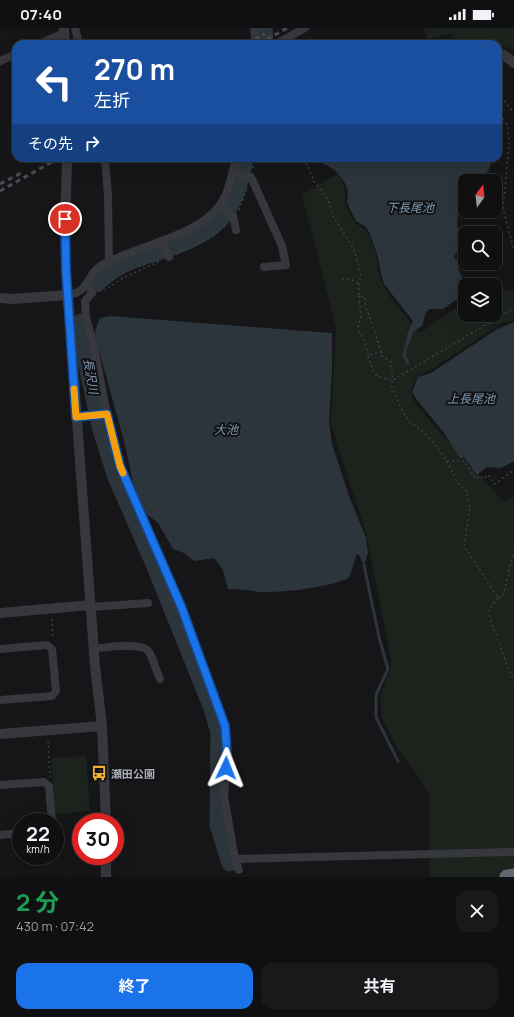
<!DOCTYPE html>
<html lang="ja">
<head>
<meta charset="utf-8">
<style>
	:root { --surface:#101012; --page:#19191b; --text:#f1f3f6; --muted:#9c9d9f; --line:#303032; --accent:#1a73e8 }
	body { margin:0; font-family:Manrope,"Noto Sans JP",sans-serif; background:var(--page); color:var(--text); height:100vh; display:flex; flex-direction:column; font-size:15px; white-space:nowrap }
	* { box-sizing:border-box; margin:0 }
	p { font-size:13px; color:var(--muted) }
	.icon { flex:none; width:22px; height:22px; fill:none; stroke:currentColor; stroke-width:2; stroke-linecap:round; stroke-linejoin:round }
	.map { position:relative; height:849px; overflow:hidden }
	.panel { display:flex; flex-direction:column; background:var(--surface); flex:1 }
	.panel>* { flex:none }
	.banner { position:absolute; left:12px; top:12px; width:490px; height:122px; border-radius:12px; box-shadow:0 4px 16px #0002,0 0 0 1px var(--line); background:#1a4fa0; color:#fff; overflow:hidden }
	.needle { width:26px; rotate:15deg }
	.fabs { position:absolute; left:458px; top:146px; display:grid; gap:8px }
	.fabs a { display:grid; place-items:center; width:44px; height:44px; border-radius:8px; background:var(--surface); box-shadow:0 4px 16px #0002,0 0 0 1px var(--line); font-size:20px }
	.speed { position:absolute; left:12px; top:785px; display:flex; gap:8px; font-size:20px; font-weight:700; text-align:center }
	.speed>* { display:grid; place-content:center; width:52px; height:52px; border-radius:50%; background:var(--surface); box-shadow:0 4px 16px #0002,0 0 0 1px var(--line); line-height:1 }
	.speed small { font-size:10px; font-weight:400 }
	.speed .limit { border:6px solid #d22; background:#fff; color:#111 }
	.pin { position:absolute; display:grid; place-items:center; width:34px; height:34px; color:#fff; margin:-17px; border:2px solid #fff; border-radius:50%; box-shadow:0 1px 4px #0007 }
	.me { position:absolute; width:44px; margin:-22px; rotate:2deg; stroke-linejoin:round; filter:drop-shadow(0 0 3px #0008) }
	.turn { display:flex; align-items:center; gap:14px; height:84px; padding:0 16px; font-size:18px }
	.turn .icon { width:52px; height:52px; stroke-width:2.5 }
	.turn b { display:block; font-size:28px; line-height:34px }
	.then { display:flex; align-items:center; height:38px; padding:0 16px; background:#0003; gap:8px; font-size:15px }
	.round { display:grid; place-items:center; flex:none; width:42px; height:42px; border-radius:12px; background:var(--page) }
	.summary { display:flex; align-items:center; justify-content:space-between; height:68px; padding:0 16px }
	h1 { font-size:24px; font-weight:700; line-height:30px; color:#1e9e55 }
	.action { display:flex; gap:8px; margin-top:auto; padding:8px 16px }
	.action a { flex:1; height:46px; border-radius:12px; background:var(--accent); color:#fff; font-size:16px; font-weight:700; line-height:46px; text-align:center }
	.action a+a { background:var(--page); color:var(--text) }
	.status { display:flex; justify-content:space-between; align-items:center; height:28px; padding:0 20px; background:var(--surface); direction:ltr }
	.status svg { height:11px; fill:currentColor }
	.map>svg:first-child { display:block }
	.green { fill:#1c231d }
	.water { fill:#2c353c }
	.lines { fill:none; stroke-linecap:round; stroke-linejoin:round }
	.stream { stroke:#2c353c; stroke-width:3 }
	.river { stroke:#2c353c; stroke-width:17 }
	.path { stroke:#3d3f44; stroke-width:1.5; stroke-dasharray:2 3; stroke-linecap:butt }
	.minor { stroke:#37383d; stroke-width:8 }
	.tertiary { stroke:#37383d; stroke-width:10 }
	.motorway { stroke:#63666e; stroke-width:15 }
	.rail { stroke:#4a4c52; stroke-width:3; stroke-dasharray:5 4; stroke-linecap:butt }
	.route-casing { stroke:#114b97; stroke-width:10 }
	.route { stroke:#1a73e8; stroke-width:7 }
	.slow { stroke:#f59e0b; stroke-width:7 }
	.labels { text-anchor:middle; dominant-baseline:central; stroke-width:4; stroke-linejoin:round; paint-order:stroke }
	.poi-label { font-size:11px; font-weight:bold; fill:#a8adb8; stroke:#111113; text-anchor:start }
	.water-label { font-size:12px; font-style:italic; fill:#7f9bb3; stroke:#111113 }
</style>
</head>
<body>
<div class="status"><b>07:40</b><svg viewBox="0 0 49 12"><path d="M0 12V9h3v3zM5 12V6h3v6zM10 12V3h3v9zM15 12V0h3v12zM26 1h20v11H26zM47 4h2v5h-2z"/></svg></div>
<div class="map">
<svg width="514" height="849" viewBox="0 0 514 849">
	<rect width="100%" height="100%" fill="#161618"/>
	<g class="green">
		<path d="M424,0h90v22l-16,-6h-37l-10,-11 -23,6z"/>
		<path d="M337,146c14,17 4,22 11,37 2,3 4,8 7,11 4,5 10,6 13,12 4,7 8,18 9,26 1,6 1,13 3,18 8,21 26,38 40,55l39,-27 6,-3v12h30v-24l19,-1v30l-12,3 -72,47c-14,6 -14,7 -20,22l4,9 20,25 70,76 10,-6v381h-84v-83l-32,-45 -16,-32 -2,-21 11,-28 -1,-15 -24,-120 -35,-109 5,-97 -34,-132z"/>
		<path d="M86,728l4,55 -31,3 -4,-1 -4,-55z"/>
	</g>
	<g class="water">
		<path d="M319,130h174l-5,13 -10,10h-13v22l-6,4 -2,18 5,17 -8,15 5,6 -1,5 6,14 -4,15 -17,12h-14l-3,3 -4,14 -8,5 -6,16 -3,-1 2,-11 6,-14 -29,-37 -3,-10 -3,-17 -8,-23 -4,-7 -10,-6 -9,-18 1,-11 -3,-9 -10,-13 -13,-7z"/>
		<path d="M111,288l221,17v38l-3,50 3,23 17,52 17,42 2,15 -4,12 -5,-10 -2,-1 -7,21 -3,4c-19,8 -64,14 -85,13 -11,-1 -22,-3 -34,-3l-5,-19 -9,-12 -20,3 -10,-8 -11,-4 -15,-26 -13,-10 -11,-26 -10,-46 -28,-101 -1,-9 5,-13z"/>
		<path d="M514,294v139l-13,7 -14,-1 -10,8 -13,-18 -4,1 -16,-25 -27,-33 -5,-8 6,-15 13,-4 66,-44z"/>
	</g>
	<g class="lines">
		<g class="stream">
			<path d="M406,319l-2,8 4,8"/>
			<path d="M364,537l15,72 9,32 -12,26v22l22,44"/>
		</g>
		<g class="river">
			<path d="M264,0l1,16"/>
			<path d="M96,256c6,-5 12,-11 19,-15 13,-8 29,-13 43,-17 56,-18 77,-34 87,-94"/>
			<path d="M81,294l6,44 14,64 15,47 38,87 58,144 7,25 -1,92 12,38"/>
		</g>
		<g class="path">
			<path d="M271,0l1,8"/>
			<path d="M498,65l16,20"/>
			<path d="M498,82l10,17 1,18 -6,63 11,42"/>
			<path d="M304,130l10,23 14,18 5,17 21,33 7,25 -2,10v12l6,1 1,11 6,15 10,33 9,6 2,18 121,-72"/>
			<path d="M253,140l1,-10"/>
			<path d="M239,182l8,-21"/>
			<path d="M176,226l37,-18 13,-11"/>
			<path d="M342,251h8l9,5"/>
			<path d="M99,263l8,-2 16,-11 39,-18"/>
			<path d="M359,268l2,20 -3,12 1,4 6,10 3,13"/>
			<path d="M382,324l-14,3c6,20 4,21 25,25l-2,5 12,27 6,9 12,9 12,12 14,19h17l12,18 4,-3 3,3 5,-4 7,9 19,-14"/>
			<path d="M447,433l10,21 9,8 4,17 -6,39 34,52 5,-2 11,-45"/>
			<path d="M498,570l-8,10 -1,7 17,48 8,18"/>
			<path d="M52,591l1,20"/>
			<path d="M48,713l2,36"/>
		</g>
		<g class="minor">
			<path d="M75,0l4,16"/>
			<path d="M254,0l2,16"/>
			<path d="M39,16l25,-11"/>
			<path d="M276,16l29,-16"/>
			<path d="M0,33l16,-7"/>
			<path d="M105,130l3,38 1,65"/>
			<path d="M232,145l19,4 31,69 4,19 -22,2"/>
			<path d="M219,178l14,10 3,14"/>
			<path d="M161,213l8,16"/>
			<path d="M88,255l4,10 -7,8 1,16 8,30 13,67 13,52 61,140 44,120 2,28 -3,42 11,63 4,11"/>
			<path d="M67,267c23,-2 19,-21 35,-30 38,-22 106,-28 124,-71 5,-12 7,-24 10,-36"/>
			<path d="M77,389l29,-3"/>
			<path d="M91,579l57,-4"/>
			<path d="M94,620c13,0 48,-7 55,4 5,8 7,19 11,27"/>
			<path d="M0,621l47,-4 5,4 4,42 -4,5 -52,4"/>
			<path d="M0,757l44,-3 5,4 3,36"/>
			<path d="M0,807l21,-2"/>
			<path d="M235,831l279,-7"/>
		</g>
		<g class="tertiary">
			<path d="M64,0l1,16"/>
			<path d="M498,27h6l10,8"/>
			<path d="M67,130l-2,73 1,40 29,395 7,60 4,96"/>
			<path d="M0,270l13,1 54,-4"/>
			<path d="M106,386h1"/>
			<path d="M0,585l91,-8"/>
			<path d="M0,706l102,-8"/>
			<path d="M106,849v-21"/>
		</g>
		<path class="motorway" d="M507,849l7,-1"/>
		<g class="rail">
			<path d="M247,16l18,-10"/>
			<path d="M259,16l28,-16"/>
			<path d="M0,156l23,-12"/>
			<path d="M0,163l59,-33"/>
		</g>
	</g>
	<g class="lines">
		<defs>
			<path id="route" d="M65,191l1,52 10,146 31,-3 13,52 61,140 44,120 2,28 -1,14"/>
		</defs>
		<use href="#route" class="route-casing"/>
		<use href="#route" class="route"/>
		<path class="slow" d="M74,361l2,28 31,-3 13,52 3,7"/>
	</g>
	<defs>
		<symbol id="bus-bare" viewBox="-9 -9 18 18"><path d="M-5-6H5V4H4V6H2V4H-2V6H-4V4H-5ZM-3.5-4V0h7V-4ZM-3.5 1.2v1.5H-2V1.2ZM2 1.2v1.5H3.5V1.2Z" fill="#f2b134" stroke="#111113" stroke-width="2.5" paint-order="stroke"/></symbol>
	</defs>
	<g fill-rule="evenodd">
		<use href="#bus-bare" x="88" y="734" width="22" height="22"/>
	</g>
	<g class="labels">
		<g class="poi-label">
			<text x="111" y="745">瀬田公園</text>
		</g>
		<g class="water-label">
			<text x="410" y="179">下長尾池</text>
			<text transform="translate(91 348) rotate(80)">長沢川</text>
			<text x="471" y="370">上長尾池</text>
			<text x="226" y="401">大池</text>
		</g>
	</g>
</svg>
<div class="fabs">
<a><svg class="needle" viewBox="-14 -14 28 28"><path d="M0-13l5 13h-10z" fill="#e53935"/><path d="M0 13l5-13h-10z" fill="#9c9d9f"/></svg></a>
<a><svg class="icon" aria-label="search" viewBox="0 0 24 24"><circle cx="10" cy="10" r="6"/><path d="M15 15l6 6"/></svg></a>
<a><svg class="icon" aria-label="layers" viewBox="0 0 24 24"><path d="M12 4l9 5-9 5-9-5zM3 14l9 5 9-5"/></svg></a>
</div>
<div class="speed"><div>22<small>km/h</small></div><div class="limit">30</div></div>
<div class="pin" style="left:65px;top:191px;background:#d93025"><svg class="icon" aria-label="arrive" viewBox="0 0 24 24"><path d="M6 21V4h12l-3 4 3 4H6"/></svg></div>
<svg class="me" style="left:226px;top:740px" viewBox="-20 -20 40 40"><path d="M0-17L14 15 0 8-14 15z" fill="#1a73e8" stroke="#fff" stroke-width="4"/></svg>
<div class="banner">
<div class="turn"><svg class="icon" aria-label="left" viewBox="0 0 24 24"><path d="M17 20v-9H6M10 6l-5 5 5 5"/></svg><div><b>270 m</b>左折</div></div>
<div class="then">その先<svg class="icon" aria-label="right" viewBox="0 0 24 24"><path d="M7 20v-9h11M14 6l5 5-5 5"/></svg></div>
</div>
</div>
<section class="panel">
<div class="summary"><div><h1>2 分</h1><p>430 m · 07:42</p></div><a class="round"><svg class="icon" aria-label="close" viewBox="0 0 24 24"><path d="M6 6l12 12M18 6L6 18"/></svg></a></div>
<div class="action"><a>終了</a><a>共有</a></div>
</section>
</body>
</html>
